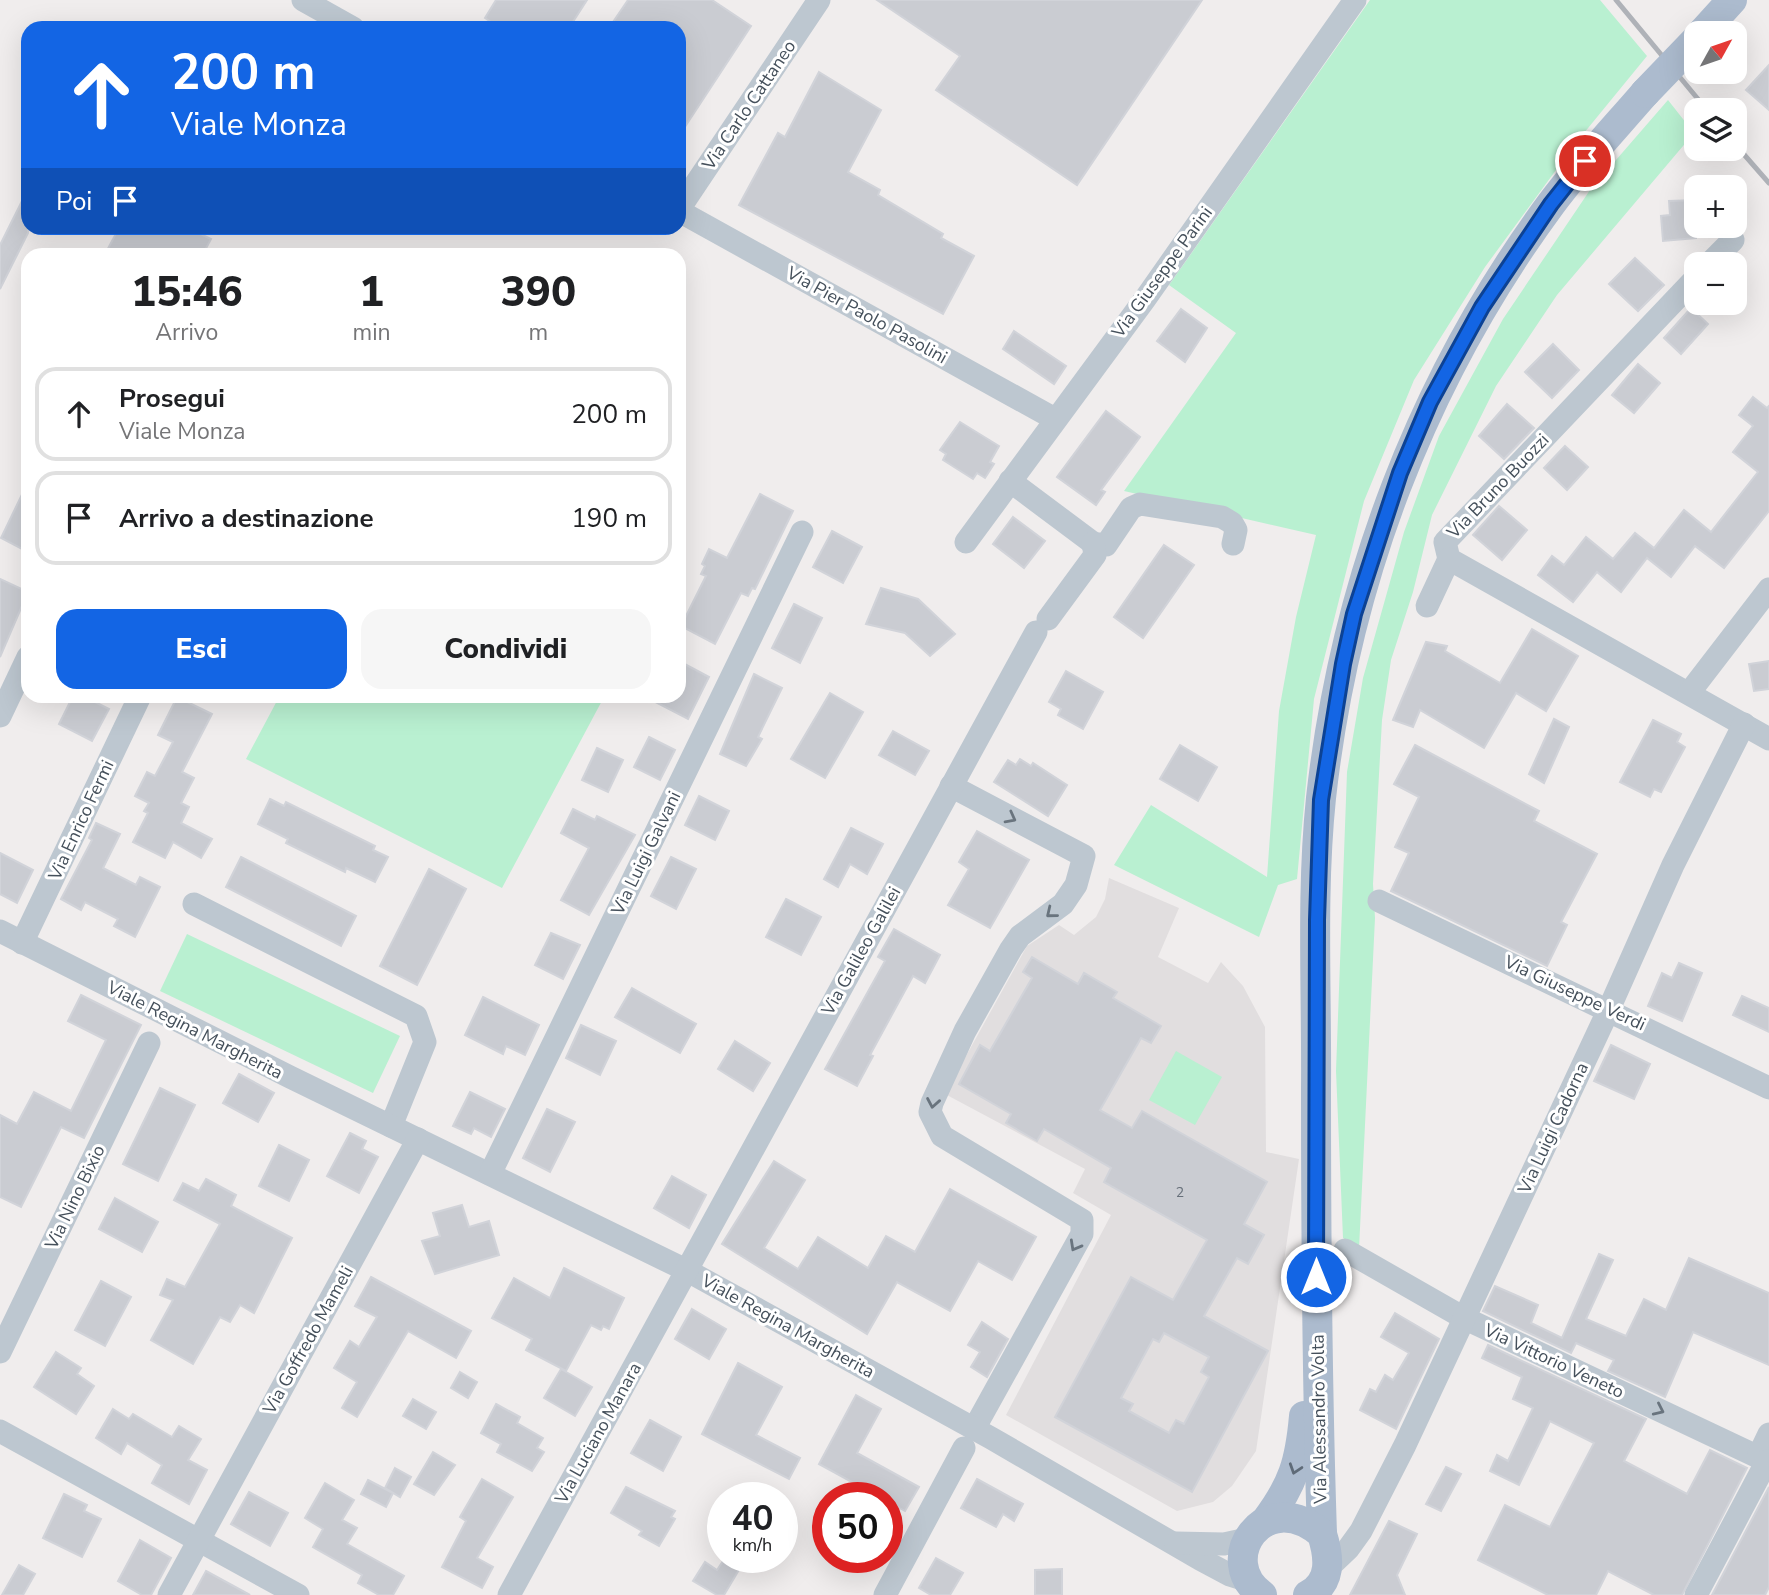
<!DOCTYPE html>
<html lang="it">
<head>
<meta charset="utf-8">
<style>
	:root { --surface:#fff; --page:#f6f6f6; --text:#202124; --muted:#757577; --line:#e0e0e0; --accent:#1365e4 }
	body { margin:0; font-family:"Nunito Sans",sans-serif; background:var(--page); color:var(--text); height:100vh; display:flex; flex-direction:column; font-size:26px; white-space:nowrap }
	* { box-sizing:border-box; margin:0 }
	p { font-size:23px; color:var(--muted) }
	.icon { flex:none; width:38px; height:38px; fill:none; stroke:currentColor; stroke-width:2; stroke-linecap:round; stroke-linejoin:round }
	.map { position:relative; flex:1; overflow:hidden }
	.drawer { position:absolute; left:21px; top:248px; width:665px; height:455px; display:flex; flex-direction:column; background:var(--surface); border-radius:21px; box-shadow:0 7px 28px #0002 }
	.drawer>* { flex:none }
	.hud { position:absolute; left:21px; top:21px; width:665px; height:214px; border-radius:21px; box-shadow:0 7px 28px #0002; background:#1365e4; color:#fff; overflow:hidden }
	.needle { width:46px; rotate:50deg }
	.fabs { position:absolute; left:1684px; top:21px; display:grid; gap:14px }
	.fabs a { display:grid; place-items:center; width:63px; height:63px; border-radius:14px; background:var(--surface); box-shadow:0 7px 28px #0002; font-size:35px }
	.speed { position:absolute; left:707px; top:1482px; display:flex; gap:14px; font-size:35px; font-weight:700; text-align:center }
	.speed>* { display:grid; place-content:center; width:91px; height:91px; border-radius:50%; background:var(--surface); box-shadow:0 7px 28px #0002; line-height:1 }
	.speed small { font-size:18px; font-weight:400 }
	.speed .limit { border:10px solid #d22; background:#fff; color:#111 }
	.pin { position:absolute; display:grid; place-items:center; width:60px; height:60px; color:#fff; margin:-30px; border:4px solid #fff; border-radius:50%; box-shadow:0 2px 7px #0007 }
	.me { position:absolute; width:77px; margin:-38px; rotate:0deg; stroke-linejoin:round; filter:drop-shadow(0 0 5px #0008) }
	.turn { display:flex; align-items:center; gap:24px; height:147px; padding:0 35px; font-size:32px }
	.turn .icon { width:91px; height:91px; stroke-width:2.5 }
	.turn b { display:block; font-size:49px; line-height:60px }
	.then { display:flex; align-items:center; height:66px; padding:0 35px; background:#0003; gap:14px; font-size:26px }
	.eta { display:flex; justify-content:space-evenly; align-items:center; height:119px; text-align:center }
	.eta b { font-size:42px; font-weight:800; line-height:49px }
	.button { display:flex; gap:14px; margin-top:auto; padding:14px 35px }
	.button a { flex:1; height:80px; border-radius:21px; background:var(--accent); color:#fff; font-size:28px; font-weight:800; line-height:80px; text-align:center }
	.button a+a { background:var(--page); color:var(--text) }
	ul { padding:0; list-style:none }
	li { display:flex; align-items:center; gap:21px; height:94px; margin:0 14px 10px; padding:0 21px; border:4px solid var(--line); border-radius:21px }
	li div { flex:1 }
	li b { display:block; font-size:26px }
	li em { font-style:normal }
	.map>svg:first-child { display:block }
	.education { fill:#e1dedf }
	.green { fill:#b9f0d1 }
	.building { fill:#caccd2; stroke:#d1d3d9; stroke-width:2; fill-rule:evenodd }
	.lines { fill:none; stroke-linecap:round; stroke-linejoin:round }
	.minor { stroke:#bdc7d0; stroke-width:23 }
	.major { stroke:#acbbce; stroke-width:30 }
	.rail { stroke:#afb2b8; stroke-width:5 }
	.major-bridge { stroke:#acbbce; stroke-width:30 }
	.oneway { stroke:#69747e }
	.oneway2 { stroke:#5f6b78 }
	.route-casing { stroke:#0c4294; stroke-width:18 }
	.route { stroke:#1365e4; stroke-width:12 }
	.labels { text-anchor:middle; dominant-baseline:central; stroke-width:6; stroke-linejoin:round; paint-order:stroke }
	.number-label { font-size:14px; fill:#666f79 }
	.street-label { font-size:18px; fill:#45505b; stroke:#fff }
</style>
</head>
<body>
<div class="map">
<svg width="1769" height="1595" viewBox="0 0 1769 1595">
	<rect width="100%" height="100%" fill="#f0eded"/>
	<path class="education" d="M1109,878l70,30 -21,49 50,26 13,-21 22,24 22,41 1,125 33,7 -43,292 -24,35 -19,16 -36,9 -171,-96 105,-200 -38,-22 12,-24 -140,-75 82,-148 32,-21 15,10 22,-18 9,-18z"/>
	<g class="green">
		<path d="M1370,0h230l47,56 -72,88 -90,123 -71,113 -50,121 -50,198 -17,180 -19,6 -19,52 -145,-72 37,-60 116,72 12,-166 17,-94 20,-82 -192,-44 112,-158 -67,-48z"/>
		<path d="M1668,100l26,33 -137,162 -61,91 -64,129 -19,77 -22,68 -9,60 -9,164 2,34 -16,331 -16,-11 -7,-167 11,-299 16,-94 41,-146 35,-96 64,-117 87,-129z"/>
		<path d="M279,697v-1l325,1 -102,191 -256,-129z"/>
		<path d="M187,934l213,102 -27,57 -213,-102z"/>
		<path d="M1176,1051l46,26 -27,48 -46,-25z"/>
	</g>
	<g class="building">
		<path d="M496,0h91l-18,28h-82l4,-6 -6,-4z"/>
		<path d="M628,0h84l39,26 -72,110v-108h-70z"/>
		<path d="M877,0h325l-125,185 -141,-95 24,-34z"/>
		<path d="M1769,65v45l-23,-20z"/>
		<path d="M819,72l62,38 -33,62 32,18 -2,5 65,39 -2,4 33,18 -31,58 -204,-109 39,-72 7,4z"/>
		<path d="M28,189v44l-28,56v-44z"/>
		<path d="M1696,200v38l-33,3 -2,-25 9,-1 -1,-14z"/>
		<path d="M119,228h69l23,11 -9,17h-98z"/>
		<path d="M1635,258l29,27 -26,26 -29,-27z"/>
		<path d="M1691,308l17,16 -27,30 -17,-16z"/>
		<path d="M1181,309l26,19 -22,34 -28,-21z"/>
		<path d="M1014,331l52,35 -12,18 -51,-35z"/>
		<path d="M1553,344l26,26 -27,28 -27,-26z"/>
		<path d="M1638,364l22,19 -26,30 -22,-18z"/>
		<path d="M1753,397l14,11 2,-2v105l-45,57 -29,-22 -24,31 -24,-19 -26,34 -24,-20 -24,30 -35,-27 14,-19 12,9 22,-28 27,22 22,-26 19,15 30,-38 27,22 47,-60 -25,-20 20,-26 -14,-11z"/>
		<path d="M1507,404l27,24 -30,31 -25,-23z"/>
		<path d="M1106,411l34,26 -39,53 4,2 -9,13 -39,-28z"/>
		<path d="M960,422l39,24 -9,16 4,2 -9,14 -8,-5 -4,6 -30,-19 3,-6 -6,-4z"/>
		<path d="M1565,446l23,21 -21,23 -23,-22z"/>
		<path d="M28,482v70l-27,-14z"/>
		<path d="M760,494l33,17 -38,78 -3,-1 -4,8 -7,-3 -26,51 -34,-18 25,-50 -5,-2 4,-8 -3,-2 7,-15 18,9z"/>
		<path d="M1499,506l28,24 -25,30 -29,-25z"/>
		<path d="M1013,517l32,24 -21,27 -31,-24z"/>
		<path d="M832,531l30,16 -19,36 -30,-16z"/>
		<path d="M1164,545l30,20 -51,73 -29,-21z"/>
		<path d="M0,579l28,13 -28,65z"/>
		<path d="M881,588l37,11 37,35 -25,22 -25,-23 -39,-9z"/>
		<path d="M794,604l28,14 -22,45 -28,-15z"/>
		<path d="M1532,629l46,27 -32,55 -30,-18 -32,55 -64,-38 -7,17 -20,-7 33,-78 21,4 -2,5 55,32z"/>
		<path d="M679,661l30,16 -21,42 -44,-23h35z"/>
		<path d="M1769,661v28l-15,2 -5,-27z"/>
		<path d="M1066,671l37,21 -20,37 -25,-14 3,-6 -12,-7z"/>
		<path d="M754,674l28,14 -24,49 4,2 -16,27 -26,-12z"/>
		<path d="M830,693l33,19 -38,66 -34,-19z"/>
		<path d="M73,696h10l26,13 -17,32 -33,-17z"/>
		<path d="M177,697l35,17 -30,58 12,6 -13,25 8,4 -8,16 31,16 -11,19 -28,-16 -8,16 -32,-16 15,-29 -4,-2 5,-8 -14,-7 12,-24 8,4 18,-34 -15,-7z"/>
		<path d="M1554,719l15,8 -25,56 -15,-9z"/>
		<path d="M1653,720l28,14 -4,8 8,5 -24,45 -7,-3 -4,8 -30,-15z"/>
		<path d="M893,731l36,20 -14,24 -36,-20z"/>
		<path d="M649,737l26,13 -15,30 -26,-13z"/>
		<path d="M1180,745l37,22 -19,34 -38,-22z"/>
		<path d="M1415,745l124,66 -5,10 63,33 -36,68 6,3 -20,41 -156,-75 18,-38 -14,-6 24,-50 -25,-13z"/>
		<path d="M597,748l26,12 -15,32 -26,-12z"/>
		<path d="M1020,759l11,7 2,-3 34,22 -19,31 -54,-34 14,-22 8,5z"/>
		<path d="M699,796l30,15 -14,29 -30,-15z"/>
		<path d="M270,799l14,7 2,-4 89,44 -2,4 15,7 -13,25 -29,-14 -1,4 -59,-29 2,-4 -30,-15z"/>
		<path d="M573,809l22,11 2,-4 38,19 -46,80 -28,-15 28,-52 -28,-15z"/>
		<path d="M96,823l24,11 -17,34 33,17 4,-8 20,10 -25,50 -21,-11 4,-7 -33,-17 -4,8 -20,-11 31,-59 -3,-2z"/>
		<path d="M851,828l32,16 -16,30 -17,-10 -12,23 -14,-8z"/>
		<path d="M977,831l52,29 -39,68 -42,-23 21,-36 -10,-7z"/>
		<path d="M0,853l33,17 -16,33 -17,-9z"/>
		<path d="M241,857l115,59 -15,30 -115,-59z"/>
		<path d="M671,857l25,12 -20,40 -25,-13z"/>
		<path d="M429,869l37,20 -49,96 -37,-19z"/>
		<path d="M786,899l35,18 -20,38 -35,-18z"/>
		<path d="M894,929l46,26 -15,28 -12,-7 -43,79 3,1 -16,30 -32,-17 60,-108 -7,-4z"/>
		<path d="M551,933l29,12 -17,34 -28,-14z"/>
		<path d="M1032,957l46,27 6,-11 33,19 -4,6 48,28 -10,17 -10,-5 -41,72 32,18 10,-17 125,71 -23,42 20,11 -16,29 -11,-6 -33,58 64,35 -76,141 -137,-75 76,-140 42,23 34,-60 -103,-58 7,-14 -67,-39 -7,12 -31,-18 5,-9 -52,-30 21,-39 10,6 42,-73 -9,-6zM1164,1333l45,24 -8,15 8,5 -25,47 -8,-4 -7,13 -40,-22 4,-7 -12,-6 32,-59 6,3z"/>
		<path d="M1679,963l23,10 -20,48 -34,-15 14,-33 10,5z"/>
		<path d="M632,988l64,36 -16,29 -65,-36z"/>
		<path d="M81,995l60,30 -57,113 -23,-11 -40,80 -21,-10v-82l17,9 17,-32 37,19 35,-71 -38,-19z"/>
		<path d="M1742,996l27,12v24l-36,-17z"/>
		<path d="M483,997l56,28 -14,30 -19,-9 -3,8 -38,-19z"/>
		<path d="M581,1025l35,16 -16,34 -34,-17z"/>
		<path d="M735,1041l35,22 -17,28 -35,-22z"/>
		<path d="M1611,1045l39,19 -16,35 -40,-18z"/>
		<path d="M239,1074l35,19 -16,29 -35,-19z"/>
		<path d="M160,1088l35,17 -37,76 -35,-17z"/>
		<path d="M470,1092l35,17 -14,28 -17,-9 -3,6 -18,-8z"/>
		<path d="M547,1109l28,13 -25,50 -27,-14z"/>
		<path d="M350,1133l16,8 -4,8 16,8 -19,36 -32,-17z"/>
		<path d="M279,1145l30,15 -20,41 -30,-15z"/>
		<path d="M774,1161l31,19 -41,68 34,21 20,-32 50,31 18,-32 29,16 35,-63 86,48 -24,43 -34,-19 -28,50 -53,-29 -30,52 -145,-90z"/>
		<path d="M672,1176l34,19 -17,33 -35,-20z"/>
		<path d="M206,1179l30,16 -5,11 61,32 -38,75 -14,-8 -10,17 -10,-5 -27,47 -42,-24 22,-40 -13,-5 7,-16 18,8 35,-63 -46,-24 9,-17 16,8z"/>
		<path d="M115,1198l43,24 -16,30 -43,-23z"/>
		<path d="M462,1205l7,22 20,-6 10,34 -64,19 -13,-33 18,-5 -7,-23z"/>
		<path d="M1599,1254l14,6 -27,59 40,17 18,-37 22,11 23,-52 80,35v72l-76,-33 -28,65 -57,-26 6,-11 -38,-17 -5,10 -88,-42 12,-25 43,19 -7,18 31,15z"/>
		<path d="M564,1268l60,30 -15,31 -6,-3 -2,4 -10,-5 -25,46 -40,-21 6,-11 -40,-21 22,-40 36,20z"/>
		<path d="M371,1277l100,54 -15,27 -48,-27 -51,86 -15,-9 15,-26 -23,-14 16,-27 9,6 18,-30 -22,-11z"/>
		<path d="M101,1281l30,16 -26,49 -30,-16z"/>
		<path d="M692,1309l34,20 -17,30 -34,-20z"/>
		<path d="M1395,1313l44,26 -43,90 -36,-19 10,-21 6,3 9,-17 8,5 16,-27 -28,-16z"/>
		<path d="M982,1322l26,17 -21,38 -16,-10 9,-15 -12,-7z"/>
		<path d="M1488,1345l158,74 -22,42 63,33 23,-44 37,18 -65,127h-28l-46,-24 -12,24h-48l-70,-35 27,-55 45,22 44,-84 -44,-22 -31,64 -29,-14 7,-16 11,6 25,-53 -20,-9 9,-22 -40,-19z"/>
		<path d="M56,1352l25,16 -4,6 17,12 -18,28 -42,-27z"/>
		<path d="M738,1363l44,24 -26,48 44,23 -11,21 -87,-45z"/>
		<path d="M561,1369l31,18 -17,29 -31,-18z"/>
		<path d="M460,1372l17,10 -9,16 -17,-10z"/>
		<path d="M856,1395l25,14 -24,44 62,34 -14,24 -18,-10v-3h-6l-62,-34z"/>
		<path d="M413,1399l23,13 -10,17 -23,-13z"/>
		<path d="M496,1404l24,13 -3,6 26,15 -6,10 7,4 -12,19 -35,-19 4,-8 -20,-11z"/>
		<path d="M113,1409l16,10 4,-5 39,23 7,-11 22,13 -13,21 19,10 -18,34 -37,-21 10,-18 -35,-22 -6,11 -25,-16z"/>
		<path d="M650,1420l31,17 -18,34 -32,-18z"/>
		<path d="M433,1452l22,13 -21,30 -20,-11z"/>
		<path d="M1446,1467l15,7 -20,37 -15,-7z"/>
		<path d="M395,1468l16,9 -11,20 -15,-9z"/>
		<path d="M482,1479l31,18 -36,61 16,9 -11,21 -40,-21 24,-46 -6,-4z"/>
		<path d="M977,1479l46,25 -9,17 -11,-7 -7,13 -35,-19z"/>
		<path d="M368,1480l25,13 -7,14 -25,-13z"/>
		<path d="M325,1483l29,17 -12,20 15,8 -10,16 57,32 -11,19h-14l-21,-12 4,-8 -49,-28 10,-18 -18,-11z"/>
		<path d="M626,1487l49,24 -4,6 4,2 -16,27 -20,-11 3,-4 -31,-18z"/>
		<path d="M1769,1487v100l-4,8h-53z"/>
		<path d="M249,1492l39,21 -18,33 -39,-22z"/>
		<path d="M64,1494l23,11 -3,6 17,8 -19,38 -39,-19z"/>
		<path d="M1389,1521l28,13 -20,41 8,20h-55z"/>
		<path d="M140,1540l31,18 -20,37h-9l-24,-14z"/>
		<path d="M725,1558h21l-22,37h-7l-24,-14 12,-19 12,8z"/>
		<path d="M936,1558l27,15 -13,22h-19l-12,-7z"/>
		<path d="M19,1565l16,9 -12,21h-21z"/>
		<path d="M1062,1569v26h-27v-25z"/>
		<path d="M206,1571l44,24h-57z"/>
	</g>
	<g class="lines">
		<g class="minor">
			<path d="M303,0l50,28"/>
			<path d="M679,209l140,-209"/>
			<path d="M679,211l376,208"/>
			<path d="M1709,264l24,-24"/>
			<path d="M1696,278l-251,264 4,17 320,180"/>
			<path d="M1010,481l83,62 13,2 25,-37 9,-4 82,13 10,6 4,7 -3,14"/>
			<path d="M966,542l179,-243 210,-299"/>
			<path d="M1427,606l22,-47"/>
			<path d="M1048,619l47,-64 -2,-12"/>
			<path d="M1689,693l80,-104"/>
			<path d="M0,716l28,-59"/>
			<path d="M951,786l133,70 -8,29 -13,19 -43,32 -9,13 -46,82 -33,72 -2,9 12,24 140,84v14l-108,195"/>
			<path d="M1379,901l390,187"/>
			<path d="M194,904l222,112 9,26 -34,84"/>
			<path d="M0,931l290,146 396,193 305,168 209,121 30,16 19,6"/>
			<path d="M22,943l118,-247"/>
			<path d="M490,1174l312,-642"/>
			<path d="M1345,1250l119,68 305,144"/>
			<path d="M0,1352l149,-309"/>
			<path d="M0,1431l298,164"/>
			<path d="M1758,1457l11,-23"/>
			<path d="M1176,1543l48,1 23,-5"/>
			<path d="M1327,1569l21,-20 13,-18 44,-86 204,-436 64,-144 71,-141"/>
			<path d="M169,1595l249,-456"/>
			<path d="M509,1595l527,-963"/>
			<path d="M885,1595l79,-147"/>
			<path d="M1696,1595l71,-134"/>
		</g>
		<g class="major">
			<path d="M1702,33l30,-33"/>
			<path d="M1265,1522c28,-37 35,-60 39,-106"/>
			<path d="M1322,1534c-5,-149 -6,-297 -6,-445 1,-96 -5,-195 5,-291 24,-216 101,-419 230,-594 29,-39 62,-74 94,-111"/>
			<path d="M1262,1595c-48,-34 2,-111 60,-61 7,22 11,48 -14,61"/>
		</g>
		<g class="rail">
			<path d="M1616,0l91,110"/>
			<path d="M1734,143l35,40"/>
		</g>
		<path class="major-bridge" d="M1645,93l51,-53"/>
	</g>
	<defs><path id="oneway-chevron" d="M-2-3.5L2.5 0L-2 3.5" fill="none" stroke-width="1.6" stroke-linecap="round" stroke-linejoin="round" transform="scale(1.75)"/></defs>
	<g class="oneway">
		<use href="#oneway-chevron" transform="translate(1011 818) rotate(28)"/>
		<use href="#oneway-chevron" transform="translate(1051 913) rotate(141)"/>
		<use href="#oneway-chevron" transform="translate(933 1103) rotate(100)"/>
		<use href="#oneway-chevron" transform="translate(1075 1246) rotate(119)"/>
		<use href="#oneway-chevron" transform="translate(1659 1410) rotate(25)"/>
	</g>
	<use class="oneway2" href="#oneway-chevron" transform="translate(1295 1469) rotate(108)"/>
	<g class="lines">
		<defs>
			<path id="route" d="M1316,1277l1,-357 4,-120 22,-136 11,-50 46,-141 30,-71 52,-95 69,-103 34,-43"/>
		</defs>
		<use href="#route" class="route-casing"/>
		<use href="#route" class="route"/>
	</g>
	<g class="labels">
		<g class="number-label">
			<text x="1180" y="1192">2</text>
		</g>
		<g class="street-label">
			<text transform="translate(749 105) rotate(-56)">Via Carlo Cattaneo</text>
			<text transform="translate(1162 272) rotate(-54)">Via Giuseppe Parini</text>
			<text transform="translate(867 315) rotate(29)">Via Pier Paolo Pasolini</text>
			<text transform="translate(1498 486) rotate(-46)">Via Bruno Buozzi</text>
			<text transform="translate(81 820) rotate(-65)">Via Enrico Fermi</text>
			<text transform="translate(646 853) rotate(-64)">Via Luigi Galvani</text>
			<text transform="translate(861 951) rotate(-61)">Via Galileo Galilei</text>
			<text transform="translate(1575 993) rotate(25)">Via Giuseppe Verdi</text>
			<text transform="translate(195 1030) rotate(27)">Viale Regina Margherita</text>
			<text transform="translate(1553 1128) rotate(-65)">Via Luigi Cadorna</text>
			<text transform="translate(75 1197) rotate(-64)">Via Nino Bixio</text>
			<text transform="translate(788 1326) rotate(29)">Viale Regina Margherita</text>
			<text transform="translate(308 1340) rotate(-61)">Via Goffredo Mameli</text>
			<text transform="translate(1554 1361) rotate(25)">Via Vittorio Veneto</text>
			<text transform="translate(1319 1419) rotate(-91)">Via Alessandro Volta</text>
			<text transform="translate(598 1433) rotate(-61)">Via Luciano Manara</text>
		</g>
	</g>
</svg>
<div class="fabs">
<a><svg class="needle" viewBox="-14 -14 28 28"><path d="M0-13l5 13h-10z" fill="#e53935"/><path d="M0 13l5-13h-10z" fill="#757577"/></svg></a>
<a><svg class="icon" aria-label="layers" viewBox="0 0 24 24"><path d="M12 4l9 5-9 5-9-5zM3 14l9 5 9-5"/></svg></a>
<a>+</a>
<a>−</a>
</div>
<div class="speed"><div>40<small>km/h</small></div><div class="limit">50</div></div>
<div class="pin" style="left:1585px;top:161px;background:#d93025"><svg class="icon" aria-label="arrive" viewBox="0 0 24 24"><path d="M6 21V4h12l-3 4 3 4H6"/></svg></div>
<svg class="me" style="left:1316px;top:1277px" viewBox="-20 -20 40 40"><circle r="17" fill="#1365e4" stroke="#fff" stroke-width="3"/><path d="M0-11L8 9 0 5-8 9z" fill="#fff"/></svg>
<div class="hud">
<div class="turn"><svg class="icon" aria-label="ahead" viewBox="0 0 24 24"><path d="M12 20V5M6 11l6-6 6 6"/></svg><div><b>200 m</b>Viale Monza</div></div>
<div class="then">Poi<svg class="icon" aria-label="arrive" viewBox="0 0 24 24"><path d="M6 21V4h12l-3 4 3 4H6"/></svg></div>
</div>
<section class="drawer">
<div class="eta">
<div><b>15:46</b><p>Arrivo</p></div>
<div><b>1</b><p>min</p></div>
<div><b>390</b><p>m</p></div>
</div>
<ul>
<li><svg class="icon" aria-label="ahead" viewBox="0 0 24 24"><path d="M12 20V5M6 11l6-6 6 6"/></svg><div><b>Prosegui</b><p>Viale Monza</p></div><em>200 m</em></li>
<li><svg class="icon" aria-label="arrive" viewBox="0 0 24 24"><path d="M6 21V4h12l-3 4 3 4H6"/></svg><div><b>Arrivo a destinazione</b></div><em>190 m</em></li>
</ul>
<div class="button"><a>Esci</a><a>Condividi</a></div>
</section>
</div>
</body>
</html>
